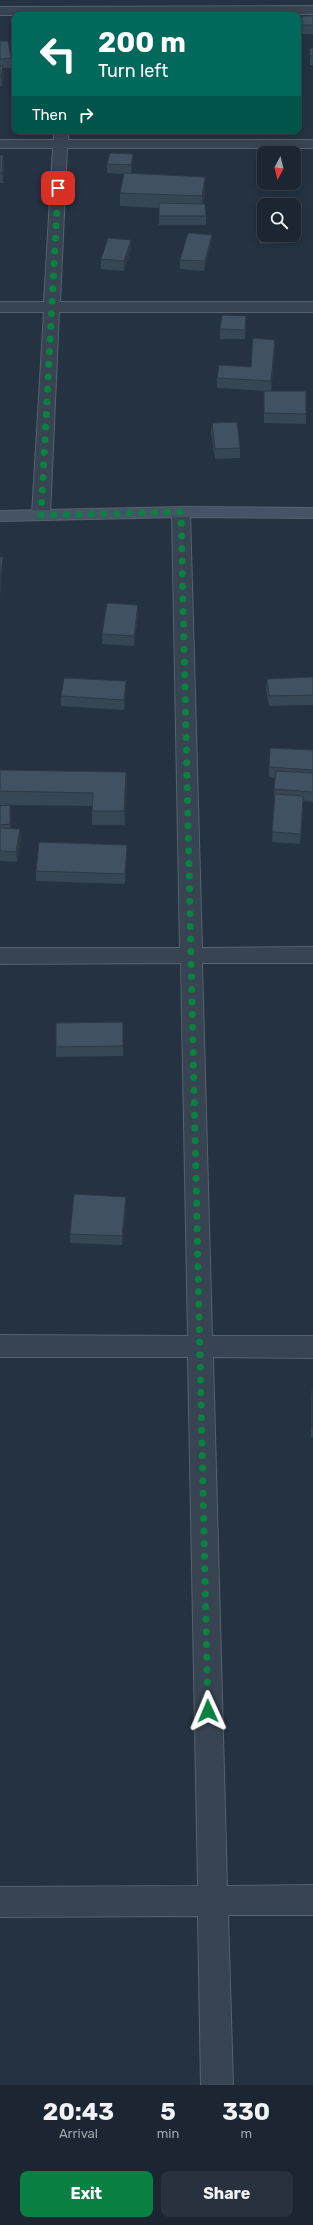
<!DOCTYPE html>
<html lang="en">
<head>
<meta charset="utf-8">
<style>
	:root { --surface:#1b2632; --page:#28323e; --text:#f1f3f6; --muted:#a0a5ac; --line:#39434d; --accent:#0b8043 }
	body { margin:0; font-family:Rubik,sans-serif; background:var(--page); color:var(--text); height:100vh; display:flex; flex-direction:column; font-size:15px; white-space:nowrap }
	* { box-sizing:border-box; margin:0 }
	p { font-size:13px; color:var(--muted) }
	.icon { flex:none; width:22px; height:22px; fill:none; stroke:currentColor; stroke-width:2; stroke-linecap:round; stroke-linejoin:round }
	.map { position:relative; height:2085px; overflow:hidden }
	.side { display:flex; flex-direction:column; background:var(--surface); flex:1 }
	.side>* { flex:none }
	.hud { position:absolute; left:12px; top:12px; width:289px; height:122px; border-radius:8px; box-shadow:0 2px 10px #0003,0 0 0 1px var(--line); background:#00695c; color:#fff; overflow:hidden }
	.needle { width:26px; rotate:187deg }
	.fabs { position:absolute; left:257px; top:146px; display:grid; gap:8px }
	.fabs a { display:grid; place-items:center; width:44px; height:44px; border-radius:8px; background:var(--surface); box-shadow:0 2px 10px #0003,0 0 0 1px var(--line); font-size:20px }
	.pin { position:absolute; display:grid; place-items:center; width:34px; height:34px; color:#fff; margin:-17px; border-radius:8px; box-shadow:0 2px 6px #0006 }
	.me { position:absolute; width:44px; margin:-22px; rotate:359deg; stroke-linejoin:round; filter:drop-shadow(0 0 3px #0008) }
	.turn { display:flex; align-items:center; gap:14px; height:84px; padding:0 20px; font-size:18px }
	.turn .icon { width:52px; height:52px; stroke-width:2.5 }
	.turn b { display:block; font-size:28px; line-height:34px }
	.then { display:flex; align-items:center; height:38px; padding:0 20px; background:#0003; gap:8px; font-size:15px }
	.eta { display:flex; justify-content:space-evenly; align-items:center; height:68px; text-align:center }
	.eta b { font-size:24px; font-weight:700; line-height:28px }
	.button { display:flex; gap:8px; margin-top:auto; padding:8px 20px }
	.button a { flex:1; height:46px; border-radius:8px; background:var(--accent); color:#fff; font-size:16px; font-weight:700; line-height:46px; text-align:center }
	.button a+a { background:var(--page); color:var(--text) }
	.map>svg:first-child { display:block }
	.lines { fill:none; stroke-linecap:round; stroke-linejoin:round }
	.street-casing { stroke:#56626f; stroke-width:2 }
	.secondary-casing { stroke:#56626f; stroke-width:2 }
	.street { fill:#384451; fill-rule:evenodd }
	.secondary { fill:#465364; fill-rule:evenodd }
	.wall { fill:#374653 }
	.shaded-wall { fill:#2d3944 }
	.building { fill:#405161; stroke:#2d3944 }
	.route { stroke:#0b8043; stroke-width:7; stroke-dasharray:0 12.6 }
</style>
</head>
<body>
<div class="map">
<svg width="313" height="2085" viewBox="0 0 313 2085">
	<rect width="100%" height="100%" fill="#243242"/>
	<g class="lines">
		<defs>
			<g id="street">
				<path d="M313,6v8l-313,1v-8z"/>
				<path d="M54,131h14v9h245v8h-246l-7,154h253v10h-254l-9,203 -3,4h-12l-3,-4 12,-203h-44v-10h44l9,-154h-53v-8h54z"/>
				<path d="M181,507l6,1 3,4 12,436 111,-1v16h-111l10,373h101v22l-100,-1 14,529 86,-1v30h-85l5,170h-32l-3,-169 -198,1v-30l198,-1 -10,-529h-188v-22l188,1 -7,-373 -181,1v-16h180l-8,-436 3,-4z"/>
			</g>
			<path id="secondary" d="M181,507l132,1v10l-132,-1 -181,4v-10z"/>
		</defs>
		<use href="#street" class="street-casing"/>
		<use href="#secondary" class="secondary-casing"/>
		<use href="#street" class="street"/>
		<use href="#secondary" class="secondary"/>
	</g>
	<g class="wall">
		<rect x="302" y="16" width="11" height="18"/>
		<path d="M0,41l11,17v10h-8l1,8 -2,10h-2z"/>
		<rect x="310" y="48" width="3" height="17"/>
		<path d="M298,64l2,8v9h-2z"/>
		<path d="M133,154v10l-2,10 74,3v13l-2,14 3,12v9h-47v-17l-39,-2v-13l4,-19 -17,-1v-9z"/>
		<path d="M0,155h3l1,10 -1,18h-3z"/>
		<path d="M264,222v13h22v8l-26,1 -3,-12v-9z"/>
		<path d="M212,235l-1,10 -7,26 -24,-2v-9z"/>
		<path d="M131,240v10l-7,21 -23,-2v-10z"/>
		<path d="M246,325l-1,14h-25v-10z"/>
		<path d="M275,349l-4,42 35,23v10l-42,-1v-32h3l-50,-3v-10l34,-11z"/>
		<path d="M212,423l28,25v10l-25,1 -4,-26z"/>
		<path d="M138,615l-4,31 -32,-2v-10z"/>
		<path d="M313,677v28l-44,1 -3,-17 1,-10z"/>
		<path d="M126,681v10l-2,19 -63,-4v-10z"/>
		<path d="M270,748l43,2v52l-10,-1 -3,43 -28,-2 3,-43h-1l1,-21 -6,-1z"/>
		<path d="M0,770l126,2 1,14 -2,39h-33v-19l-92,-1z"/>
		<path d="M10,805l1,24h9l1,10 -4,23 -17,-1v-55z"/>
		<path d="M127,855l-2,29 -89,-3v-10z"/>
		<path d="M123,1022v34l-67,1v-10z"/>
		<path d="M126,1206l-4,39 -52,-2v-9z"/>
		<path d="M312,1389h1v48h-2v-39z"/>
	</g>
	<g class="shaded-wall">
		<path d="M3,66l1,10 -2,10 -1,-10z"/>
		<path d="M133,154v10l-2,11v-10z"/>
		<path d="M3,155l1,10 -1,18 -1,-10z"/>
		<path d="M205,177v13l-3,20v-14z"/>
		<path d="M212,235l-1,10 -7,26 1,-10z"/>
		<path d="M131,240v10l-7,21v-10z"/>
		<path d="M275,340v9l-4,42v-10z"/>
		<path d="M3,557v10l-3,34v-17z"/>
		<path d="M138,605v10l-4,31v-10z"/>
		<path d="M126,681v10l-2,19v-10z"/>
		<path d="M126,772l1,14 -2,39 -1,-14z"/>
		<path d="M10,805l1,10v20l-1,-11z"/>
		<path d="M20,829l1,10 -4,23 -1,-10z"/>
		<path d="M127,845v10l-2,29v-10z"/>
		<path d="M126,1197v9l-4,39v-9z"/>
	</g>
	<g class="building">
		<rect x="302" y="16" width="11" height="9"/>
		<path d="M0,41h8l3,17 -11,1z"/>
		<rect x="310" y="48" width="3" height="8"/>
		<path d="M298,64l2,8h-2z"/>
		<path d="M0,66h3l-2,10h-1z"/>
		<path d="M110,153l23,1 -2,11 -24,-1z"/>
		<path d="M0,155h3l-1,18h-2z"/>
		<path d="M124,173l81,4 -3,19 -82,-3z"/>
		<path d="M159,203l46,1 1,12h-47z"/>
		<path d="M264,222v12l-4,1 -3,-12z"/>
		<path d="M188,233l24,2 -7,26 -25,-1z"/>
		<path d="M108,238l23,2 -7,21 -23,-2z"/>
		<path d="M222,315l24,1 -1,14 -25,-1z"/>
		<path d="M253,338l22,2 -4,41 -54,-3 2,-13 32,2z"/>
		<path d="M264,391h42v23l-42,-1z"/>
		<path d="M237,422l3,26 -25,1 -3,-26z"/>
		<path d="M0,557h3l-3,27z"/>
		<path d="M107,603l31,2 -4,31 -32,-2z"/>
		<path d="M313,677v18l-44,1 -2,-17z"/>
		<path d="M64,678l62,3 -2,19 -63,-4z"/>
		<path d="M270,748l43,2v20l-44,-3z"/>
		<path d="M0,770l126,2 -2,39h-32l1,-18 -93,-2z"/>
		<path d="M276,771l37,2v19l-39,-3z"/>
		<path d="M275,794l28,2 -2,38 -29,-2z"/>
		<path d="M10,805v19l-10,1v-19z"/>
		<path d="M0,828l20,1 -4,23 -16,-1z"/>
		<path d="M39,842l88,3 -2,29 -89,-3z"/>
		<path d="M123,1022v24l-67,1v-24z"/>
		<path d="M74,1194l52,3 -4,39 -52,-2z"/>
		<rect x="312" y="1389" width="1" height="39"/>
	</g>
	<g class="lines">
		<path class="route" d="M58,188l-17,327 140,-3 27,1199"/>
	</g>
</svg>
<div class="fabs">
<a><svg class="needle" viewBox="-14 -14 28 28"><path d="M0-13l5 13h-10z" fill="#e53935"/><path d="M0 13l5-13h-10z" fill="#a0a5ac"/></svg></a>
<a><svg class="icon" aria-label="search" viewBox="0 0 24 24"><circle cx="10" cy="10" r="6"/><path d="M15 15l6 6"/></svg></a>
</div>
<div class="pin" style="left:58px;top:188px;background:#d93025"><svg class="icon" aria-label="arrive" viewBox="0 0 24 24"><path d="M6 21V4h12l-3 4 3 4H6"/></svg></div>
<svg class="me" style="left:208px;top:1711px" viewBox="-20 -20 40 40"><path d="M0-17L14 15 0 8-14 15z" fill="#0b8043" stroke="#fff" stroke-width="4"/></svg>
<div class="hud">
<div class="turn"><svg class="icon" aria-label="left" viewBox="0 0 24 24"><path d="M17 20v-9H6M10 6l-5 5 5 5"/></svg><div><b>200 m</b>Turn left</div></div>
<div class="then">Then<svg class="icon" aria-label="right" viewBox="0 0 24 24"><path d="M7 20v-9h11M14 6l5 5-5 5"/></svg></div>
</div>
</div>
<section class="side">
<div class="eta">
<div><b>20:43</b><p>Arrival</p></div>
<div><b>5</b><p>min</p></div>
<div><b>330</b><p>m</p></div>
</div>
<div class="button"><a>Exit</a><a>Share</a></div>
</section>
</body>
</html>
